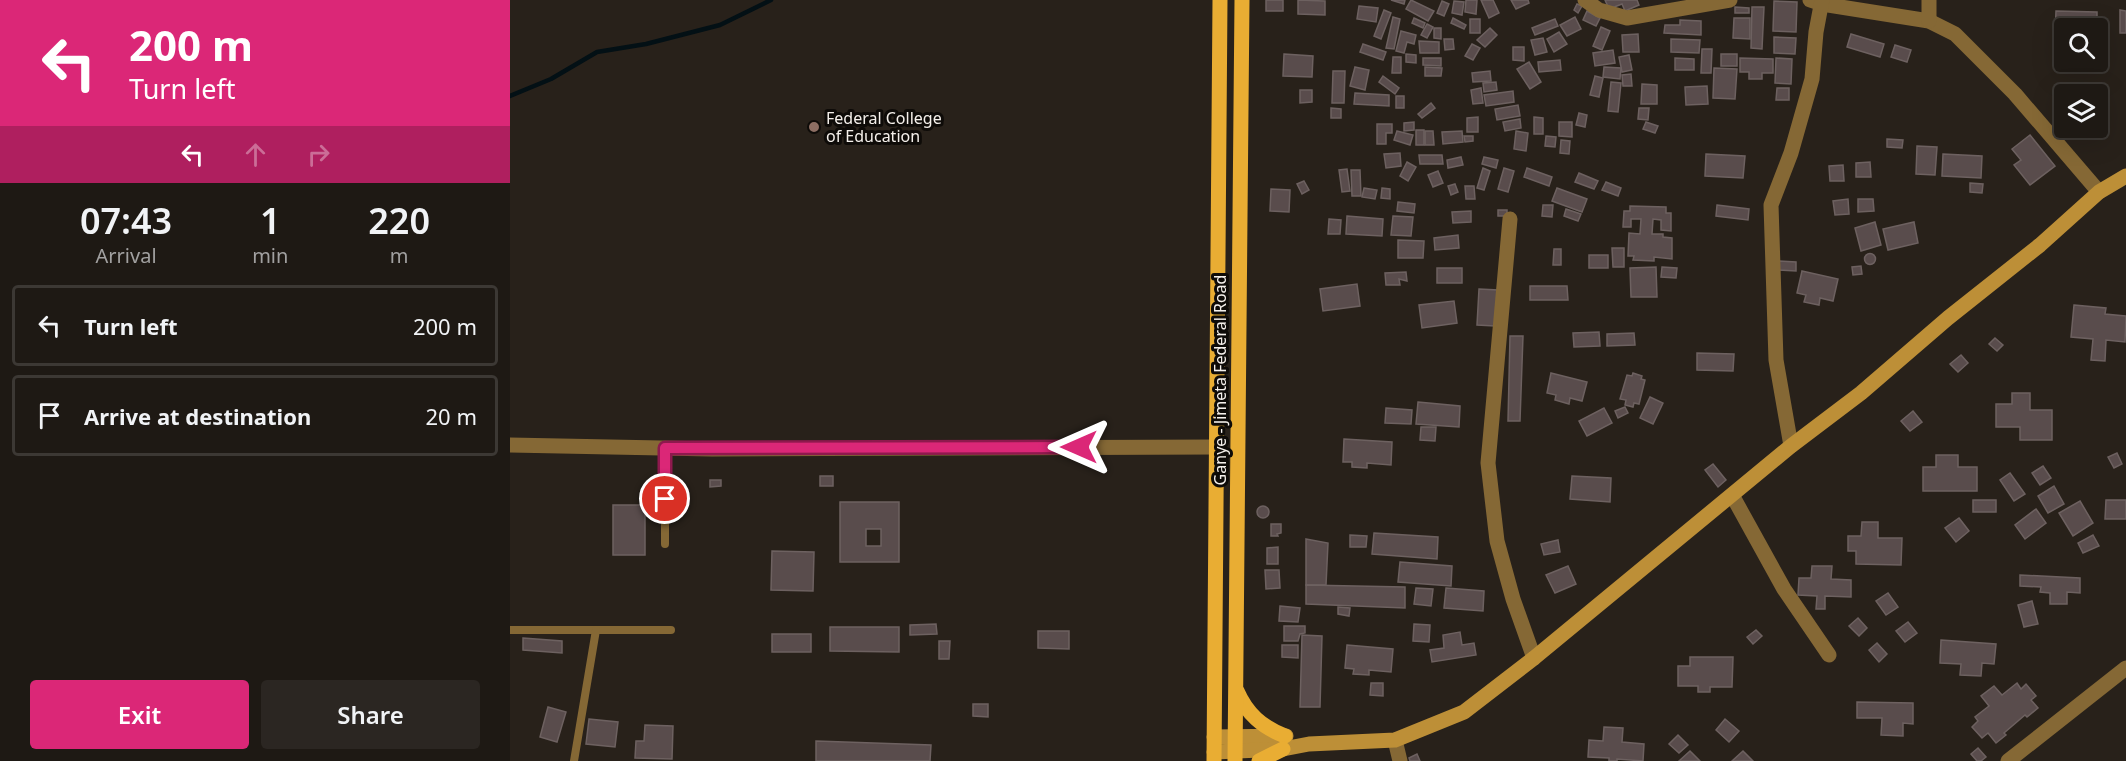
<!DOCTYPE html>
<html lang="en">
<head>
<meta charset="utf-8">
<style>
	:root { --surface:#1e1914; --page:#2b2622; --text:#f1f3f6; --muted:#a1a0a0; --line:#3c3834; --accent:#db2777 }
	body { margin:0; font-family:"Noto Sans",sans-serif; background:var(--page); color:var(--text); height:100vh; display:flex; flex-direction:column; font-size:22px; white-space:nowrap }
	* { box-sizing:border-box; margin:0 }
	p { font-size:20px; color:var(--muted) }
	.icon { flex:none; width:33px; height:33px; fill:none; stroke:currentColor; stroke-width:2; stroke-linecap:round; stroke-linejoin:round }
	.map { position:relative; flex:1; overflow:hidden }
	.panel { display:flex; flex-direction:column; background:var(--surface); width:510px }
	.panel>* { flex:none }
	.top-card { background:#db2777; color:#fff; overflow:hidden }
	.tools { position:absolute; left:1544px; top:18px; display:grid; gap:12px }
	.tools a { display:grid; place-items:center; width:54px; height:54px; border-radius:6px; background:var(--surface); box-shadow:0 6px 24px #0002,0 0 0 2px var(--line); font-size:30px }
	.pin { position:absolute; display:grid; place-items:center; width:51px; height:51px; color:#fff; margin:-26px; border:3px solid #fff; border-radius:50%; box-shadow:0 2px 6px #0007 }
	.me { position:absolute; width:66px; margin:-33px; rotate:270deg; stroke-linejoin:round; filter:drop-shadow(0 0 4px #0008) }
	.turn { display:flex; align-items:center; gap:21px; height:126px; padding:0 30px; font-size:27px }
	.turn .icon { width:78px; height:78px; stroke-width:2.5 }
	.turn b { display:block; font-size:42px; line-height:51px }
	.lanes { display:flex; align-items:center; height:57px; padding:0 30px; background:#0003; justify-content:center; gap:30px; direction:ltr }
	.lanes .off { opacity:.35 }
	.eta { display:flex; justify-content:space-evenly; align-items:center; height:102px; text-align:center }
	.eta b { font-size:36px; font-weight:600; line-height:42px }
	.action { display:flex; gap:12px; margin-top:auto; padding:12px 30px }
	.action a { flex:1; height:69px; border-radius:6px; background:var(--accent); color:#fff; font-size:24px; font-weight:600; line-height:69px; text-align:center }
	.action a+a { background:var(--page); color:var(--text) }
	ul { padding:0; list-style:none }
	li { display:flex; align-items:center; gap:18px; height:81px; margin:0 12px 9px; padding:0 18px; border:3px solid var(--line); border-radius:6px }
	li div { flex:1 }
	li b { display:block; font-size:22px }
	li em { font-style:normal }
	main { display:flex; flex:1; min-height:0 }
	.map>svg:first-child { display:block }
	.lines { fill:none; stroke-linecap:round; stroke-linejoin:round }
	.stream { stroke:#031015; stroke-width:4.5 }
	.building { fill:#594c4c; stroke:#6d6160; stroke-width:1.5; fill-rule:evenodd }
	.lane { stroke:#856835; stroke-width:8 }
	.street { stroke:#856835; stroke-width:15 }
	.secondary { stroke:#bd8f37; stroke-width:15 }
	.primary { stroke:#e9ad33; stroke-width:15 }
	.route-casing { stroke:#8e194d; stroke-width:15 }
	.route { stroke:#db2777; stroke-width:10 }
	.education-dot { fill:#8d6e63; stroke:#0e0b08; stroke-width:2 }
	.labels { text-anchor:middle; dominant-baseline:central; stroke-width:6; stroke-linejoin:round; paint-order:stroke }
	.poi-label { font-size:16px; fill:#f5f0eb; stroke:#0e0b08; text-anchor:start }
	.street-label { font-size:16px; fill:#f5f0eb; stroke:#0e0b08 }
</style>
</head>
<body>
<main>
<section class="panel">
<div class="top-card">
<div class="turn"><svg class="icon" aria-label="left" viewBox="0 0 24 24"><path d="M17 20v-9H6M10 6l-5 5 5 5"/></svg><div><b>200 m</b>Turn left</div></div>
<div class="lanes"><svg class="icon" aria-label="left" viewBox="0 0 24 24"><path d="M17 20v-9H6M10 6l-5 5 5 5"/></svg><svg class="icon off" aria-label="ahead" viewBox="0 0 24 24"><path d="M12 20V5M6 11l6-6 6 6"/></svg><svg class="icon off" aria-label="right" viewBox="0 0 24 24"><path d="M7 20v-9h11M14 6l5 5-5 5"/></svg></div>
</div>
<div class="eta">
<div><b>07:43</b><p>Arrival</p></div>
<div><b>1</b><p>min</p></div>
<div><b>220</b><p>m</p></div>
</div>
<ul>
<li><svg class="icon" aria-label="left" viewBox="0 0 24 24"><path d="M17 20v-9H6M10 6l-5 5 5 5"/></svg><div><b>Turn left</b></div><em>200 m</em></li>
<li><svg class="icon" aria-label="arrive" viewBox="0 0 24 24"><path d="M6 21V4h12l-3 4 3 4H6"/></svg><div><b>Arrive at destination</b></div><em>20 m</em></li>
</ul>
<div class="action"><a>Exit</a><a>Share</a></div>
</section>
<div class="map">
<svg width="1616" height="761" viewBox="0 0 1616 761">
	<rect width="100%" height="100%" fill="#28211a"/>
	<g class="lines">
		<path class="stream" d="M0,96l41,-17 46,-27 49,-8 74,-19 51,-25"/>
	</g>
	<g class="building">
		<rect x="756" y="0" width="17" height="11"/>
		<path d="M788,0l27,1v14l-27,-1z"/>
		<path d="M881,0h14l-1,4z"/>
		<path d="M901,0l23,11 -6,10 -22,-12z"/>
		<path d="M956,0h11l-1,14 -11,-2z"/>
		<path d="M971,0h12l6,13 -10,5z"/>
		<path d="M1001,0h17l1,3 -13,6z"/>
		<path d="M1095,0h32l2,5 -14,6 -3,-7 -13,5z"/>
		<path d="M932,1l7,3 -5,12 -7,-3z"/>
		<path d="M944,1l10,1 -2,13 -10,-2z"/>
		<path d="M1264,1l23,1 -1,30 -23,-1z"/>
		<path d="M1067,4l5,2 -4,7 -4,-3z"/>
		<path d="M849,6l19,2 -2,14 -19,-3z"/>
		<path d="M1225,7l14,1v5h-14z"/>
		<path d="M1242,7h12l-2,42 -11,-1z"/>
		<path d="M874,10l7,3 -10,26 -7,-3z"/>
		<path d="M1610,10l6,1v22h-6z"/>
		<path d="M1077,11l13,7 -4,8 -13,-6z"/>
		<path d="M1546,11l41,1v16h-33v7h-9z"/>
		<path d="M883,17l7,2 -6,30 -8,-1z"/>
		<path d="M1065,17l6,12 -14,7 -7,-11z"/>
		<path d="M904,18l11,5 -2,5 -11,-5z"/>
		<path d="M943,18l13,7 -2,4 -13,-6z"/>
		<path d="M1224,18h16v21l-17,-1z"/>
		<rect x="960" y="19" width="10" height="14"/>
		<path d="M1045,19l3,7 -23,9 -3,-7z"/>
		<path d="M1170,20l21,1v14l-37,-2 1,-8h15z"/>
		<path d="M917,24l6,3 -6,11 -6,-3z"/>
		<path d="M1091,27l9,4 -8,19 -9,-4z"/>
		<path d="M924,28h7v11l-7,-1z"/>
		<path d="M980,28l7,7 -12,12 -8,-7z"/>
		<path d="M891,31l15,4 -2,9 -7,-2 -3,11 -8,-2z"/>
		<path d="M1049,32l8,12 -13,8 -7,-13z"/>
		<path d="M1128,34l1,18h-16l-1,-17z"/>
		<path d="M1341,34l33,10 -4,13 -33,-10z"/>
		<path d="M1264,37l22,1 -1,16 -21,-1z"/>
		<path d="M1033,38l4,14 -12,3 -4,-15z"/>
		<path d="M934,39h9l1,10 -9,1z"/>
		<path d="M1161,39l29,1 -1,13 -28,-1z"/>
		<path d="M909,41l20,1v11h-19z"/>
		<path d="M853,44l23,8 -3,8 -23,-8z"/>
		<path d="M962,44l8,4 -7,12 -8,-4z"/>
		<path d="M1385,45l16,5 -4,12 -16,-5z"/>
		<path d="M1003,47h11v14l-11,-1z"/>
		<path d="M1192,49h10l-1,24h-10z"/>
		<path d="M1103,50l2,13 -20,3 -2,-13z"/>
		<path d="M774,54l29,2 -1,21 -29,-1z"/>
		<path d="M896,54l10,1v8l-10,-1z"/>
		<rect x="1211" y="54" width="16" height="12"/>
		<path d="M1119,55l3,15 -10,2 -3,-15z"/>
		<path d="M883,57h8v16h-9z"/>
		<path d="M913,58h18v8l-18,-1z"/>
		<path d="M1165,58l19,1v11h-19z"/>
		<path d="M1230,58l33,1v14h-11v6h-13v-7h-9z"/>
		<path d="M1266,58l16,1 -1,25 -16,-1z"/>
		<path d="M1050,60l1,10 -22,2 -1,-10z"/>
		<path d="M1019,62l12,20 -11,7 -13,-20z"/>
		<path d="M845,67l14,3 -4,20 -15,-4z"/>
		<path d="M915,67l17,1 -1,8h-16z"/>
		<path d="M1094,67l17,1 -1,11 -17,-2z"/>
		<path d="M1204,68l23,1 -2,30 -22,-1z"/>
		<path d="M823,71h12l-1,32h-12z"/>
		<path d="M980,71l1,10 -18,1 -1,-9z"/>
		<path d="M1121,74l1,12h-9l-1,-11z"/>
		<path d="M873,76l16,12 -4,6 -16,-12z"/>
		<path d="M1085,76l8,2 -4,19 -9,-2z"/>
		<path d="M986,82l1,8 -13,2 -1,-9z"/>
		<path d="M1101,82l10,1 -3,29 -10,-1z"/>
		<path d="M1132,84l15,1v19h-16z"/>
		<path d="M1197,86l1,18 -22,1 -1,-18z"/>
		<path d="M971,88l2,15 -10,1 -2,-14z"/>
		<path d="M1267,88h12v12h-13z"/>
		<path d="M790,90h12v12l-12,1z"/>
		<path d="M1003,91l1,11 -28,4 -2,-11z"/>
		<path d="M845,93l34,2v11l-35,-2z"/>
		<rect x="886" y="96" width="8" height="12"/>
		<path d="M921,103l4,5 -13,10 -4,-4z"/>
		<path d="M1008,105l2,11 -23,4 -2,-11z"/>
		<path d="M821,108l10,1v9h-10z"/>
		<path d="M1129,108h10l-1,12 -10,-1z"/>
		<path d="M1069,113l8,2 -2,12 -9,-2z"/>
		<path d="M968,117v15h-11v-14z"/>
		<path d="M1024,117l9,1v16h-9z"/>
		<path d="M1010,119l1,9 -16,3 -2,-9z"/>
		<path d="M904,122v8l-10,1v-8z"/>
		<path d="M1049,122h13v15l-13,-1z"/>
		<path d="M1136,122l12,4 -3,7 -12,-4z"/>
		<path d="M867,124h15v9h-6v11h-9z"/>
		<rect x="906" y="130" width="8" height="15"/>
		<path d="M887,131l16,4 -3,10 -16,-5z"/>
		<path d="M915,131h8l1,14h-9z"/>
		<path d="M952,131l1,11 -20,2 -1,-12z"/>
		<path d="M1006,131l12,2 -2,18 -12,-2z"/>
		<path d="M1520,135l25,31 -25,19 -16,-20 7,-5 -9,-11z"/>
		<path d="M954,136h9v5l-8,1z"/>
		<path d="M1036,136l10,1 -1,10 -10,-1z"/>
		<path d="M1377,139l16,1 -1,8 -15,-1z"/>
		<path d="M1051,140l9,1 -1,13 -9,-1z"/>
		<path d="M1407,146l20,1 -2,28 -19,-1z"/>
		<path d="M890,153l1,13 -15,2 -2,-14z"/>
		<path d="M1196,154l39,2 -2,22 -38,-2z"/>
		<path d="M1433,154l39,2 -1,22 -39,-2z"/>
		<path d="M909,155h23l1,9h-23z"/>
		<path d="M951,157l2,8 -15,3 -1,-8z"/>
		<path d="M974,157l14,3 -2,8 -14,-4z"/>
		<path d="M897,162l9,5 -8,14 -8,-5z"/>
		<path d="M1360,162l1,15h-15v-14z"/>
		<path d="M1333,165l1,16h-14l-1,-15z"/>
		<path d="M973,168l7,3 -6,19 -7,-2z"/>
		<path d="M994,168l10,3 -6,21 -10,-3z"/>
		<path d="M1017,168l25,9 -3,9 -25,-9z"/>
		<path d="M837,169l3,22 -8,1 -3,-22z"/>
		<path d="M841,170h9l1,26h-9z"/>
		<path d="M928,171l5,12 -10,4 -5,-12z"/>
		<path d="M1069,173l19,8 -4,8 -19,-7z"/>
		<path d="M794,181l5,9 -7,4 -5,-10z"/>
		<path d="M1096,182l15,6 -3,8 -16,-6z"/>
		<path d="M1460,183l13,1 -1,9 -12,-1z"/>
		<path d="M945,184l3,8 -7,3 -3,-9z"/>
		<path d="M955,186h9l1,13h-9z"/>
		<path d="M854,188l13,2 -2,9 -13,-2z"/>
		<path d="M872,188l8,1v10l-9,-1z"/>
		<path d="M1047,188l30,11 -5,13 -30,-11z"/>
		<path d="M761,189l19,1 -1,22 -19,-1z"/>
		<path d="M1338,199l1,15 -14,1 -2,-14z"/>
		<path d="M1348,199h15l1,12 -16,1z"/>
		<path d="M888,202l17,2 -1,9 -17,-2z"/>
		<path d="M1033,205h10l-1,12 -10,-1z"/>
		<path d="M1207,205l32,4 -1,11 -32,-4z"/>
		<path d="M1120,206l36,1v6h5v18l-10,-1v-10l-8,-1 -1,15h11v3l9,1v21l-18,-2v4l-21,-1 1,-4h-6l1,-23 11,1 1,-15h-10v8h-8l1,-16h6z"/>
		<path d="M1056,209l15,5 -3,7 -14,-5z"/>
		<rect x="988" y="210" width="9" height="6"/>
		<path d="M961,211v11l-18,1 -1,-11z"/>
		<path d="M837,216l36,3 -1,17 -36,-2z"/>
		<path d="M883,216l20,1 -2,19 -20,-1z"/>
		<path d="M819,219l12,1 -1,14h-12z"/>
		<path d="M1365,222l6,23 -20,6 -6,-23z"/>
		<path d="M1404,222l4,21 -30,7 -5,-21z"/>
		<path d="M948,235l1,13 -24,2 -1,-12z"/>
		<path d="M888,240l26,1 -1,17h-25z"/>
		<path d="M1102,248h12v19h-11z"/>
		<path d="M1044,249h7v16h-8z"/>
		<circle cx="1360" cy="259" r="5.5"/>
		<rect x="1079" y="255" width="19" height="13"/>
		<path d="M1269,261l17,1v9l-17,-1z"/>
		<path d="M1351,266l1,8 -9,1 -1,-8z"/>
		<path d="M1146,267l1,30h-26l-1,-29z"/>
		<path d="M1152,267l15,1 -1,10 -15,-1z"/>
		<rect x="927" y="268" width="25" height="15"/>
		<path d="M1292,271l36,8 -5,22 -13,-3 -1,7 -15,-3 2,-7 -9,-2z"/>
		<path d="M896,272l1,9 -8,-2 1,6h-14l-1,-12z"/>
		<path d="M847,284l3,22 -37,5 -3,-22z"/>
		<path d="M1020,286h37l1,14h-38z"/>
		<path d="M969,289l19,1 -3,36 -18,-1z"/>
		<path d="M944,301l3,22 -35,5 -3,-23z"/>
		<path d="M1564,305l32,3 -1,6 21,2 -1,26 -19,-2 -1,21 -14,-1 2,-21 -22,-2z"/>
		<path d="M1089,332l1,14 -26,1 -1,-14z"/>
		<path d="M1124,333l1,12 -28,1v-12z"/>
		<path d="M1000,336h13l-3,85h-12z"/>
		<path d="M1485,338l8,7 -6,6 -8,-7z"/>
		<path d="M1187,353l37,1 -1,17 -36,-1z"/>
		<path d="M1451,355l7,8 -10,9 -8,-8z"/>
		<path d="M1041,373l36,9 -5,19 -12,-3 -1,6 -14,-4 1,-5 -9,-2z"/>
		<path d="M1123,373l9,3 -1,3 4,1 -6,24 -5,-1 -1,4 -8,-2 1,-5 -6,-1 7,-24 5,1z"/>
		<path d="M1502,393h18v17h22v30h-32v-13h-24v-23h16z"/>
		<path d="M1140,397l13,6 -10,21 -13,-6z"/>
		<path d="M908,402l42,4 -1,21 -43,-3z"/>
		<path d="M1115,407l3,6 -10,5 -3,-7z"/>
		<path d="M876,408l26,2 -1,14 -26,-1z"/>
		<path d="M1094,408l8,15 -25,13 -8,-15z"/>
		<path d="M1403,411l9,11 -12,9 -9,-10z"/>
		<path d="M911,427h15l-1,14 -15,-1z"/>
		<path d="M834,439l48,3 -1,23 -24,-2v5l-15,-1v-5h-9z"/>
		<path d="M1607,453l5,11 -8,4 -6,-11z"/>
		<path d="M1426,455h22v12h19v24h-54v-24h13z"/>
		<path d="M1203,464l13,16 -8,7 -13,-17z"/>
		<path d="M1533,466l8,12 -11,7 -8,-12z"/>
		<path d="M1500,473l15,21 -11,7 -14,-21z"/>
		<rect x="310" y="476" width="13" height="10"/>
		<path d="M1062,476l39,2 -1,24 -40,-3z"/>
		<path d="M200,480h11v6l-11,1z"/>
		<path d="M1544,486l10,18 -16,9 -10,-17z"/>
		<rect x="1463" y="500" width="23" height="12"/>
		<path d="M1596,500h20v19h-21z"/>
		<path d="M1570,501l13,22 -20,13 -14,-23z"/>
		<path d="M330,502h59v60h-59zM356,529h15v17h-15z"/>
		<rect x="103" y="505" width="32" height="50"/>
		<circle cx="753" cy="512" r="6"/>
		<path d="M1526,509l10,14 -21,16 -10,-14z"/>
		<path d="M1449,518l10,13 -13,11 -11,-14z"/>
		<path d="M1352,522h16v16h24l-1,27 -45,-1v-13h-8v-15h13z"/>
		<path d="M761,524h10v9l-4,1 1,2h-7z"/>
		<path d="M864,533l64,4 -1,22 -65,-5z"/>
		<path d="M840,535l17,1 -1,11h-16z"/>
		<path d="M1583,535l6,11 -16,7 -5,-10z"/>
		<path d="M796,539l22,4 -2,42h-20z"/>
		<path d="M1048,540l2,12 -16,3 -3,-11z"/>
		<path d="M768,547v17h-11v-16z"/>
		<path d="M262,551l42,1 -1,39 -42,-1z"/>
		<path d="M890,562l52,4 -1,20 -53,-4z"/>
		<path d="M1058,566l8,18 -21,9 -9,-18z"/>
		<path d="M1302,566h20l-1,13 20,1v17l-26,-1v13h-9l1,-13 -19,-1 1,-17h12z"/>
		<path d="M755,570h14l1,18 -14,1z"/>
		<path d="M1510,575l60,3v15l-13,-1v12h-17v-11l-10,-1 1,-5 -21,-1z"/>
		<path d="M796,585l99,2v21l-99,-4z"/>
		<path d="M906,588l17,1 -2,17 -17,-2z"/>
		<path d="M936,588l38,3 -1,20 -39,-3z"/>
		<path d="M1378,593l10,14 -12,8 -10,-14z"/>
		<path d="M1522,601l6,23 -14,3 -6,-22z"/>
		<path d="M770,606l20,2 -2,14 -19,-1z"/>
		<path d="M828,607l12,1 -1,8 -11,-2z"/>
		<path d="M1348,618l9,10 -8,8 -10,-10z"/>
		<path d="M1398,622l9,11 -12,9 -9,-11z"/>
		<path d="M426,624l1,10 -27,1v-10z"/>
		<path d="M904,624l16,1 -1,17 -16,-1z"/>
		<path d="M774,626h21v7l-5,1 -2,7h-14z"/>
		<path d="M320,627h69v25l-69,-1z"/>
		<path d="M1246,630l6,6 -9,8 -6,-7z"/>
		<path d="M528,631h31v18l-31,-1z"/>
		<path d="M950,632l2,13 12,-2 2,12 -44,7 -2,-12 14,-2 -1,-13z"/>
		<rect x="262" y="634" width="39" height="18"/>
		<path d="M792,635l20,1 -2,71h-20z"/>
		<path d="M13,638l39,3v12l-39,-3z"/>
		<path d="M1431,640l55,4 -2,20 -12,-1 -1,13 -21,-1 1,-11 -21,-1z"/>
		<path d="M429,641h11l-1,18h-10z"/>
		<path d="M1367,643l10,11 -8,8 -10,-12z"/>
		<path d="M772,645h16v13l-16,-1z"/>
		<path d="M837,645l46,4 -2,23 -22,-2v5l-16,-1 1,-5 -9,-1z"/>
		<path d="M1180,657h43l-1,30h-22v5h-12v-6h-20v-20h12z"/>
		<path d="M861,683h12v13l-13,-1z"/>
		<path d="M1507,683l4,6 5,-5 10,12 -5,4 7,8 -11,9 -2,-2 -21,18 2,2 -10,8 -8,-10 -6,5 -10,-11 6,-6 -3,-4 14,-11 -8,-10 13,-10 8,9z"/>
		<path d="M1347,702l56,1v21l-10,-1v13l-22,-1 1,-17h-25z"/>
		<path d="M463,704h15v13l-15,-1z"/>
		<path d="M38,707l18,5 -9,30 -17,-5z"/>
		<path d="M79,719l29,3 -3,25 -29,-3z"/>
		<path d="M1215,719l14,12 -10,11 -13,-12z"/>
		<path d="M135,725l28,1 -1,33 -37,-1 1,-17h8z"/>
		<path d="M1094,727l19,1 -1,14 22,2 -1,17 -26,-2v2h-8v-3l-21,-1 1,-17 14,1z"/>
		<path d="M1168,735l10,10 -9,8 -10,-9z"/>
		<path d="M306,741l115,4 -1,16h-114z"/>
		<path d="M1468,748l8,9 -5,4h-4l-6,-7z"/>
		<path d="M1180,751l10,10h-21z"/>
		<path d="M1233,751l10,10h-21z"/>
		<path d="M907,754l3,7h-10l-1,-3z"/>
	</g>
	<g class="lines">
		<g class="lane">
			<path d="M155,544v-96"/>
			<path d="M0,630h161"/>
			<path d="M64,761l22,-131"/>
		</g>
		<g class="street">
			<path d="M1075,0l14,10 28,8 103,-18"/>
			<path d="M1300,0l12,4 107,17 26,13 60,60 84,98"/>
			<path d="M1419,0v21"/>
			<path d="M1000,219l-22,244 9,78 16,58 21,59"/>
			<path d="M0,445l202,4 504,-2"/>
			<path d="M1281,446l-15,-86 -5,-155 20,-52 21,-74 4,-47 6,-32"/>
			<path d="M1222,495l52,94 45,66"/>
			<path d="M885,740l5,21"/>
			<path d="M1498,761l118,-93"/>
		</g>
		<g class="secondary">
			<path d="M704,737l72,-1"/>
			<path d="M704,752l69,-3 26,-5 86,-4 69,-28 70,-54 257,-212 70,-53 87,-75 92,-73 59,-53 27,-16"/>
		</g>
		<g class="primary">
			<path d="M727,691c10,23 25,36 48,45"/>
			<path d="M704,761l6,-761"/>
			<path d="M725,761l7,-761"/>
			<path d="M749,761l24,-12"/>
		</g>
	</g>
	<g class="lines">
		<defs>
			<path id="route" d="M155,499v-51l414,-1"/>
		</defs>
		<use href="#route" class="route-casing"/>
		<use href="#route" class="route"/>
	</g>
	<circle class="education-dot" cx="304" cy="127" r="6"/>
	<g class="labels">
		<g class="poi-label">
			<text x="316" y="118">Federal College<tspan x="316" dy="18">of Education</tspan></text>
		</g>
		<g class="street-label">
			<text transform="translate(710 380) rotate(-90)">Ganye - Jimeta Federal Road</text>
		</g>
	</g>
</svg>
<div class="tools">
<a><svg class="icon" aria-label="search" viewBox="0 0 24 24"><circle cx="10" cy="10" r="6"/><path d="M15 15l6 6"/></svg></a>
<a><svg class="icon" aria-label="layers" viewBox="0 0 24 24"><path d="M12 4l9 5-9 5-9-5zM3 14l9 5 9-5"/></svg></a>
</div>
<div class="pin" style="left:155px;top:499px;background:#d93025"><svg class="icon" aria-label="arrive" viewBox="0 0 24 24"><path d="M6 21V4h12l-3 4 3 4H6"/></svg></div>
<svg class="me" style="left:569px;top:447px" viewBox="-20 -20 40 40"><path d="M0-17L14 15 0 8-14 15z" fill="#db2777" stroke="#fff" stroke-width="4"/></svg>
</div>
</main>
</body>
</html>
